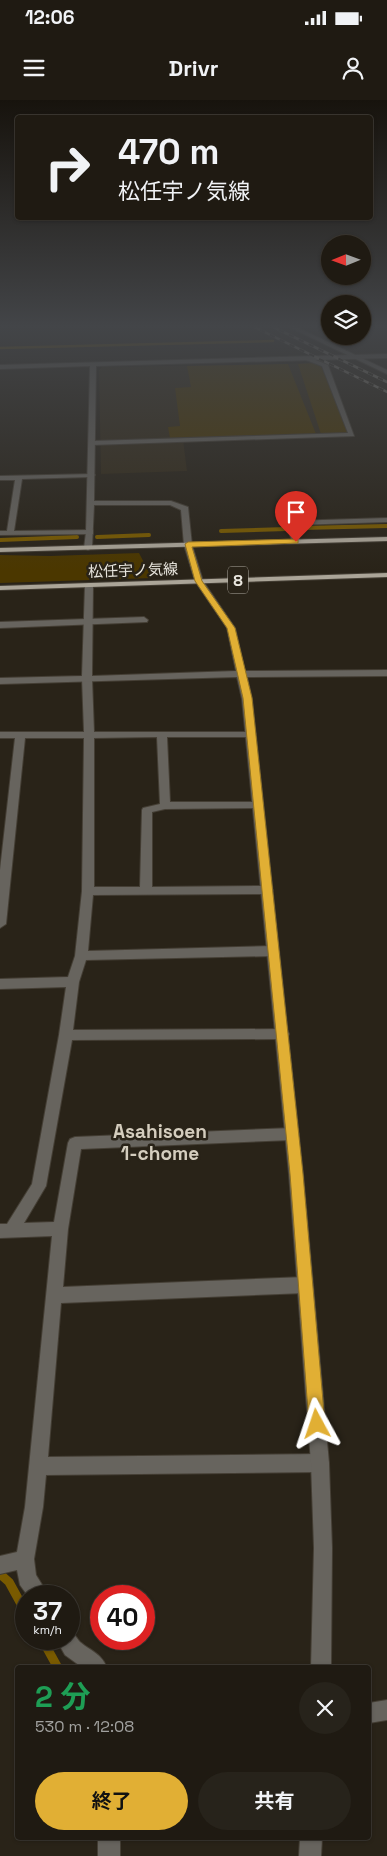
<!DOCTYPE html>
<html lang="ja">
<head>
<meta charset="utf-8">
<style>
	:root { --surface:#1f1a12; --page:#27231b; --text:#f1f3f6; --muted:#a1a19f; --line:#3c3832; --accent:#e1af34 }
	body { margin:0; font-family:"Space Grotesk","Noto Sans JP",sans-serif; background:var(--page); color:var(--text); height:100vh; display:flex; flex-direction:column; font-size:19px; white-space:nowrap }
	* { box-sizing:border-box; margin:0 }
	p { font-size:16px; color:var(--muted) }
	.icon { flex:none; width:28px; height:28px; fill:none; stroke:currentColor; stroke-width:2; stroke-linecap:round; stroke-linejoin:round }
	.map { position:relative; flex:1; overflow:hidden }
	.panel { position:absolute; left:15px; top:1565px; width:356px; height:175px; display:flex; flex-direction:column; background:var(--surface); border-radius:5px; box-shadow:0 1px 4px #0004,0 0 0 1px var(--line) }
	.panel>* { flex:none }
	.guide { position:absolute; left:15px; top:15px; width:358px; height:105px; border-radius:5px; box-shadow:0 1px 4px #0004,0 0 0 1px var(--line); background:#1f1a12; color:var(--text); overflow:hidden }
	.needle { width:32px; rotate:269deg }
	.buttons { position:absolute; left:321px; top:135px; display:grid; gap:10px }
	.buttons a { display:grid; place-items:center; width:50px; height:50px; border-radius:50%; background:var(--surface); box-shadow:0 1px 4px #0004,0 0 0 1px var(--line); font-size:25px }
	.speed { position:absolute; left:15px; top:1485px; display:flex; gap:10px; font-size:25px; font-weight:700; text-align:center }
	.speed>* { display:grid; place-content:center; width:65px; height:65px; border-radius:50%; background:var(--surface); box-shadow:0 1px 4px #0004,0 0 0 1px var(--line); line-height:1 }
	.speed small { font-size:12px; font-weight:400 }
	.speed .limit { border:8px solid #d22; background:#fff; color:#111 }
	.pin { position:absolute; display:grid; place-items:center; width:42px; height:42px; color:#fff; margin:-51px -21px; border-radius:50% 50% 50% 0; rotate:-45deg; box-shadow:0 0 5px #0007 }
	.pin .icon { rotate:45deg }
	.me { position:absolute; width:55px; margin:-28px; rotate:355deg; stroke-linejoin:round; filter:drop-shadow(0 0 4px #0008) }
	.turn { display:flex; align-items:center; gap:18px; height:105px; padding:0 20px; font-size:22px }
	.turn .icon { width:65px; height:65px; stroke-width:2.5 }
	.turn b { display:block; font-size:35px; line-height:42px }
	.round { display:grid; place-items:center; flex:none; width:52px; height:52px; border-radius:26px; background:var(--page) }
	.headline { display:flex; align-items:center; justify-content:space-between; height:85px; padding:0 20px }
	h1 { font-size:30px; font-weight:700; line-height:38px; color:#1e9e55 }
	.button { display:flex; gap:10px; margin-top:auto; padding:10px 20px }
	.button a { flex:1; height:58px; border-radius:30px; background:var(--accent); color:#111; font-size:20px; font-weight:700; line-height:58px; text-align:center }
	.button a+a { background:var(--page); color:var(--text) }
	.status { display:flex; justify-content:space-between; align-items:center; height:35px; padding:0 25px; background:var(--surface); direction:ltr }
	.status svg { height:14px; fill:currentColor }
	header { display:flex; justify-content:space-between; align-items:center; height:65px; padding:0 20px; background:var(--surface); font-size:22px; font-weight:700 }
	.map>svg:first-child { display:block }
	.built { fill:#342b19 }
	.green { fill:#4b3700 }
	.lines { fill:none; stroke-linecap:round; stroke-linejoin:round }
	.stream-far2 { stroke:#795a00; stroke-width:2.5 }
	.stream-far1 { stroke:#795a00; stroke-width:4 }
	.stream { stroke:#795a00; stroke-width:9 }
	.minor-casing { stroke:#443e34; stroke-width:2 }
	.tertiary-casing { stroke:#443e34; stroke-width:2 }
	.primary-casing { stroke:#443e34; stroke-width:2 }
	.minor { fill:#67645e; fill-rule:evenodd }
	.tertiary { fill:#67645e; fill-rule:evenodd }
	.primary { fill:#aba598; fill-rule:evenodd }
	.rail-casing { stroke:#807c72; stroke-width:2.5 }
	.rail { stroke:#292318; stroke-width:2; stroke-dasharray:5.5; stroke-linecap:butt }
	.route { fill:#e1af34; stroke:#927222 }
	.labels { text-anchor:middle; dominant-baseline:central; stroke-width:5; stroke-linejoin:round; paint-order:stroke }
	.far-street-label { font-size:15px; fill:#eae7df; stroke:#292318 }
	.shield { fill:#292318; stroke:#b0aca3; stroke-width:1 }
	.shield-label { font-size:16px; font-weight:bold; fill:#eae7df }
	.neighbourhood-label { font-size:19px; font-weight:bold; fill:#d4cdbe; stroke:#292318 }
</style>
</head>
<body>
<div class="status"><b>12:06</b><svg viewBox="0 0 49 12"><path d="M0 12V9h3v3zM5 12V6h3v6zM10 12V3h3v9zM15 12V0h3v12zM26 1h20v11H26zM47 4h2v5h-2z"/></svg></div>
<header><svg class="icon" aria-label="menu" viewBox="0 0 24 24"><path d="M4 6h16M4 12h16M4 18h16"/></svg>Drivr<svg class="icon" aria-label="person" viewBox="0 0 24 24"><circle cx="12" cy="8" r="4"/><path d="M4 21q1-7 8-7t8 7"/></svg></header>
<div class="map">
<svg width="387" height="1756" viewBox="0 0 387 1756">
	<rect width="100%" height="100%" fill="#292318"/>
	<path class="built" d="M313,262l34,71 -164,6 4,32 -86,3 -2,-104 3,-3 191,-3z"/>
	<g class="green">
		<path d="M316,263l5,3 27,65 -2,3h-25l-23,-70z"/>
		<path d="M288,264l28,70 -146,4 -2,-11 12,-1 -5,-38 16,-1 -4,-21z"/>
		<path d="M139,453l13,25 -152,5v-28l50,1z"/>
	</g>
	<g class="lines">
		<path class="stream-far2" d="M0,248l273,-7"/>
		<g class="stream-far1">
			<path d="M301,428l86,-2"/>
			<path d="M221,431l66,-2"/>
			<path d="M97,437l52,-2"/>
			<path d="M0,440l77,-3"/>
		</g>
		<g class="stream">
			<path d="M0,1474l9,8 17,31"/>
			<path d="M42,1539l16,29"/>
		</g>
		<defs>
			<g id="minor">
				<path d="M285,225h7l95,45v4z"/>
				<path d="M308,257l20,8 26,71 -262,9 -3,-2 3,-2 256,-8 -26,-67 -16,-6z"/>
				<path d="M93,374l2,1 -4,2 -69,2 -8,52 76,-1h3v4l-93,1v-4h7l8,-51h-15v-4z"/>
				<path d="M387,418v4l-92,3 5,16 -4,2 -4,-2 -6,-18 4,-2z"/>
				<path d="M144,517l4,3 -1,2 -147,6v-6z"/>
				<path d="M87,575l5,3 2,54h160l2,2 -5,3h-84l3,65h88l5,3 -5,3 -93,1 -13,3v75l115,-1 6,4 -6,4 -174,1 -5,56 185,-5 4,2 2,3 -2,3 -4,2 -187,4 -7,22 -6,48 209,-1 5,1 2,4 -2,4 -5,1 -210,1 -26,146 -22,37 30,-1 14,-79 2,-4 5,-2 217,-9 5,2 2,4 -2,4 -5,2 -211,9 -13,80 -5,58 242,-10 6,3 2,5 -2,5 -6,3 -244,10 -13,154 272,-3 6,3 3,6 -3,6 -6,3 -274,3 -3,32 -9,52 2,16 13,21h-21l-8,-11 -3,-15 -17,4v-18l17,-4 8,-45 27,-271 -52,2v-14h7l25,-40 27,-149 7,-48 -66,2v-10l68,-2 7,-21 7,-65 2,-153h-59l-19,186 -6,4v-58l15,-132h-15v-6h84l-2,-54zM157,637l3,67 -17,4 -1,2 -2,77h-46v-149z"/>
				<path d="M69,1530c6,3 7,8 11,12 11,9 22,12 27,26h-24l-18,-13 -9,-16h13z"/>
				<path d="M387,1600v20l-18,3v-20z"/>
				<rect x="98" y="1738" width="22" height="18"/>
			</g>
			<g id="tertiary">
				<path d="M387,254v4l-291,8 -2,135h77l17,6 4,38 11,36 32,47 10,43 142,-1v6l-140,1 5,22 51,475 26,289 3,85 -1,120h-20l3,-120 -3,-85 -22,-289 -47,-475 -5,-22 -237,7v-6l82,-2 3,-91 4,-2 4,2 -1,91 144,-5 -9,-43 -32,-47 -11,-36 -3,-35 -11,-5h-76l-2,43 -4,2 -4,-2 2,-16 4,-166 -90,3v-4z"/>
				<path d="M300,1738h22l-1,18h-22z"/>
			</g>
			<g id="primary">
				<path d="M387,437v4l-387,11v-4z"/>
				<path d="M387,473v4l-387,13v-4z"/>
			</g>
		</defs>
		<use href="#minor" class="minor-casing"/>
		<use href="#tertiary" class="tertiary-casing"/>
		<use href="#primary" class="primary-casing"/>
		<use href="#minor" class="minor"/>
		<use href="#tertiary" class="tertiary"/>
		<use href="#primary" class="primary"/>
		<defs>
			<g id="rail">
				<path d="M250,225l137,67"/>
				<path d="M269,225l118,57"/>
			</g>
		</defs>
		<use href="#rail" class="rail-casing"/>
		<use href="#rail" class="rail"/>
	</g>
	<linearGradient id="sky" x2="0" y2="1"><stop stop-color="#17130d"/><stop offset="0.48" stop-color="#434548"/><stop offset="1" stop-color="#434548" stop-opacity="0"/></linearGradient>
	<rect width="387" height="471" fill="url(#sky)"/>
	<path class="route" d="M296,439l2,1v3l-106,4 10,34 33,47 17,70 51,476 22,250 -3,5 -5,3 -6,-3 -2,-5 -19,-250 -47,-476 -16,-70 -32,-47 -10,-37 3,-2z"/>
	<g class="labels">
		<g class="far-street-label">
			<text transform="translate(133 470) rotate(-2)">松任宇ノ気線</text>
		</g>
		<rect class="shield" x="228" y="466.5" width="20" height="27" rx="4"/>
		<g class="shield-label">
			<text x="238" y="480">8</text>
		</g>
		<g class="neighbourhood-label">
			<text x="160" y="1031">Asahisoen<tspan x="160" dy="22">1-chome</tspan></text>
		</g>
	</g>
</svg>
<div class="buttons">
<a><svg class="needle" viewBox="-14 -14 28 28"><path d="M0-13l5 13h-10z" fill="#e53935"/><path d="M0 13l5-13h-10z" fill="#a1a19f"/></svg></a>
<a><svg class="icon" aria-label="layers" viewBox="0 0 24 24"><path d="M12 4l9 5-9 5-9-5zM3 14l9 5 9-5"/></svg></a>
</div>
<div class="speed"><div>37<small>km/h</small></div><div class="limit">40</div></div>
<div class="pin" style="left:296px;top:442px;background:#d93025"><svg class="icon" aria-label="arrive" viewBox="0 0 24 24"><path d="M6 21V4h12l-3 4 3 4H6"/></svg></div>
<svg class="me" style="left:317px;top:1324px" viewBox="-20 -20 40 40"><path d="M0-17L14 15 0 8-14 15z" fill="#e1af34" stroke="#fff" stroke-width="4"/></svg>
<div class="guide">
<div class="turn"><svg class="icon" aria-label="right" viewBox="0 0 24 24"><path d="M7 20v-9h11M14 6l5 5-5 5"/></svg><div><b>470 m</b>松任宇ノ気線</div></div>
</div>
<section class="panel">
<div class="headline"><div><h1>2 分</h1><p>530 m · 12:08</p></div><a class="round"><svg class="icon" aria-label="close" viewBox="0 0 24 24"><path d="M6 6l12 12M18 6L6 18"/></svg></a></div>
<div class="button"><a>終了</a><a>共有</a></div>
</section>
</div>
</body>
</html>
